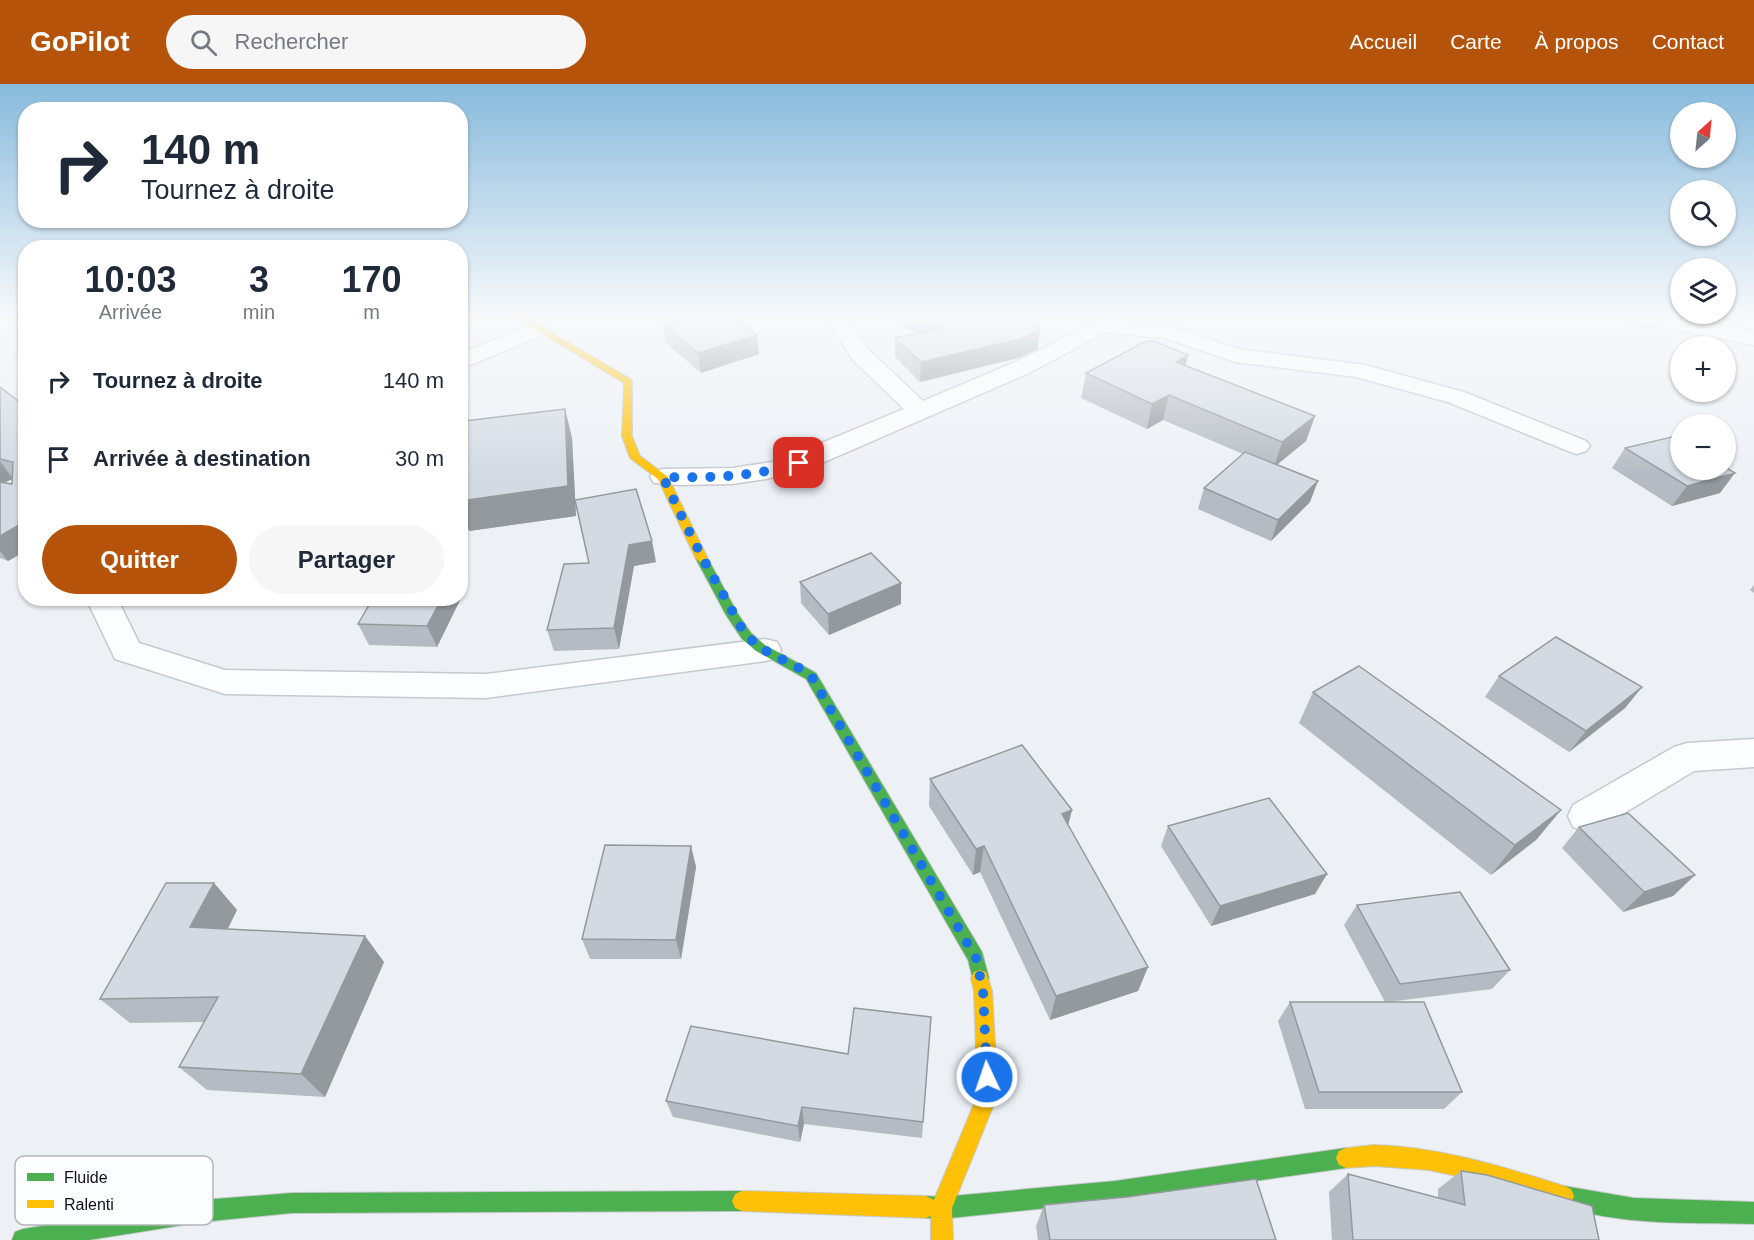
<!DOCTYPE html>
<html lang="fr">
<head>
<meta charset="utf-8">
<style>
	:root { --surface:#fff; --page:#f6f6f7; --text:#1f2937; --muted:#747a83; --accent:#b45309 }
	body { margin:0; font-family:Arial,sans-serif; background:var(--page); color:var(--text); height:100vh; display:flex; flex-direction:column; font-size:22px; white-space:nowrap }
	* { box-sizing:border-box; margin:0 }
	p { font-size:20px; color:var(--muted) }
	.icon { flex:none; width:33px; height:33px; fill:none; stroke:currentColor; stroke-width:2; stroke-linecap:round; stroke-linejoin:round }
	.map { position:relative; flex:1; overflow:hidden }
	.details { position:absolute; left:18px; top:156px; width:450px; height:366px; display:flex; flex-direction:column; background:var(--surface); border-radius:24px; box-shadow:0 2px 4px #0004 }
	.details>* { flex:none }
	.top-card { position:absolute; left:18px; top:18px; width:450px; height:126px; border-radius:24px; box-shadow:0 2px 4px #0004; background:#fff; color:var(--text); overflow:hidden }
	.needle { width:39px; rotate:27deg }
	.buttons { position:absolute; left:1670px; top:18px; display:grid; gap:12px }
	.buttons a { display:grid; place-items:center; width:66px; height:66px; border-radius:50%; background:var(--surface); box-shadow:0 2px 4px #0004; font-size:30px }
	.pin { position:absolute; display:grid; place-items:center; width:51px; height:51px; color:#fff; margin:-26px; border-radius:12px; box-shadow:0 3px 9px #0006 }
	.me { position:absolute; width:66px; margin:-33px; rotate:357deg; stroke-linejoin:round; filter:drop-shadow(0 0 4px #0008) }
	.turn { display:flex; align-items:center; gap:21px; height:126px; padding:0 24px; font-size:27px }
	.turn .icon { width:78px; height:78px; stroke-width:2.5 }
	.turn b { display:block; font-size:42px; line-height:51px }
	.eta { display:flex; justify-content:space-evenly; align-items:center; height:102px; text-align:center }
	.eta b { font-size:36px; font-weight:700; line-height:42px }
	.primary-button { display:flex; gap:12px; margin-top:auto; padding:12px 24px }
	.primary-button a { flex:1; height:69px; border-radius:36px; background:var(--accent); color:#fff; font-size:24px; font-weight:700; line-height:69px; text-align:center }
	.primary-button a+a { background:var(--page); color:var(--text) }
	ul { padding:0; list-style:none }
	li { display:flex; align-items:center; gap:18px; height:78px; padding:0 24px }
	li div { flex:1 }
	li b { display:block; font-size:22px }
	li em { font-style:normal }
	header { display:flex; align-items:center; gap:36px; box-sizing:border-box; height:84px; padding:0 30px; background:var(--accent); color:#fff }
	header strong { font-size:28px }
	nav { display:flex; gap:33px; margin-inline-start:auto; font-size:21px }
	.search { width:420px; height:54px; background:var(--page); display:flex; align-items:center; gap:15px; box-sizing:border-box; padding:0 21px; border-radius:33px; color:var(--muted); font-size:22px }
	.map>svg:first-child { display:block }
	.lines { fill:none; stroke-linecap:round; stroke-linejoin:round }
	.street-casing { stroke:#c6c9cd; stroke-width:3 }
	.fast-casing { stroke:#c6c9cd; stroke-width:2 }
	.slow-casing { stroke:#c6c9cd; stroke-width:2 }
	.street { fill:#fcfdfe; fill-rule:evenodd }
	.fast { fill:#4caf50; fill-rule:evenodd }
	.slow { fill:#ffc107; fill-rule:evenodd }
	.wall { fill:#b5bbc2; fill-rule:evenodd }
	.shaded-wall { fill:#94999e }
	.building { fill:#d3dae2; stroke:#94999e; stroke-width:1.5 }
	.route { stroke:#1a73e8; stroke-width:10; stroke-dasharray:0 18 }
	.key { fill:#fbfdff; stroke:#b4b6b8; stroke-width:1.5 }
	.key-label { font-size:16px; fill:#0e1114 }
</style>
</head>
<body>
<header>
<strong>GoPilot</strong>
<div class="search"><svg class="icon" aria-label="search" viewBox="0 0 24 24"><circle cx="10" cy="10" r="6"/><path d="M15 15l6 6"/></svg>Rechercher</div>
<nav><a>Accueil</a><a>Carte</a><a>À propos</a><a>Contact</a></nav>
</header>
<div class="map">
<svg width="1754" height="1156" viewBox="0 0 1754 1156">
	<rect width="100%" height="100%" fill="#edf1f6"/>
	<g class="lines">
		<defs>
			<g id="street">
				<path d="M824,231h22l23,35 54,51 90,-38 90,-44 68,7 67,23 127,16 99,27 122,49 4,5 -4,5 -9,3 -9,-3 -120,-49 -92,-25 -121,-15 -67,-23 -62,-7 -77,41 -221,96 -42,10 -34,5 -52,1 -26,-2 -4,-6 4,-6 9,-2 69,-1 46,-7 126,-52 -51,-49z"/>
				<path d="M1618,231h46l90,16v14l-126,-24 -8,-1z"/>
				<path d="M538,238l8,2 3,5 -3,5 -86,35v-15z"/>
				<path d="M86,514h31l22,45 86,27 261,4 279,-35 12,3 4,8 -4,8 -12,3 -279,37 -261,-4 -110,-35z"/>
				<path d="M1754,655v28l-60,4 -93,56 -14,5 -14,-5 -5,-11 5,-11 101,-58 13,-4z"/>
			</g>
			<g id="fast">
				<path d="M702,471l6,4 30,55 13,19 14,12 51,28 166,279 7,26 -3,6 -6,2 -6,-2 -6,-24 -162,-281 -50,-28 -14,-12 -16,-24 -30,-56z"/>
				<path d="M1346,1064l7,3 3,7 -3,7 -7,3 -231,33 -174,18 -15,-1 -7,-4 -4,-7 4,-7 7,-4 15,1 174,-16z"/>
				<path d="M1564,1102l70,12 120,4v22c-62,-2 -139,3 -197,-21l-3,-7 3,-7z"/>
				<path d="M742,1107l7,3 3,7 -3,7 -7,3 -450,2 -90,9 -113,18h-77l3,-8 8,-3 179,-29 90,-7z"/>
			</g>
			<g id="slow">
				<path d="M511,231h11l110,65v56l8,20 28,21 40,82 -2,3 -4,1 -6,-4 -38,-80 -28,-21 -8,-22 2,-53z"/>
				<path d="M980,886l6,2 6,19 5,86 -3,27 -42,104 1,32h-22v-24l-5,2 -184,-7 -7,-3 -3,-7 3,-7 7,-3 184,5 8,4 40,-96 3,-27 -3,-86 -3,-13 3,-6z"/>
				<path d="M1374,1061c66,2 127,21 190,41l7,3 3,7 -3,7 -7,3 -80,-24 -55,-12 -55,-4 -28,2 -7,-3 -3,-7 3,-7 7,-3z"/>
			</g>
		</defs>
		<use href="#street" class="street-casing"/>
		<use href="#fast" class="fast-casing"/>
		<use href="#slow" class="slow-casing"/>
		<use href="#street" class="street"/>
		<use href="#fast" class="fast"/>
		<use href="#slow" class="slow"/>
	</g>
	<g class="wall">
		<path d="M26,231v18l-10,-15z"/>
		<path d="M885,231h103l50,34 -20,9 -98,24 -25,-25v-19l21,-5z"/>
		<path d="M1704,231h31l-3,6z"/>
		<path d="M663,240l94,11 2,19 -58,19 -35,-30z"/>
		<path d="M1188,271l-3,10 130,51 -9,25 -29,24 33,37 -39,39 -73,-32 6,-21 39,-34 -80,-34 -16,9 -66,-31 5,-25z"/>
		<path d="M0,303l26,20v144l-18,10 -8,-3zM12,395v5l-8,-1z"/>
		<path d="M565,325l7,29 3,62 81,62 -22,4 -15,83 -65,2 -7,-21 42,-67 -14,-63 1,16 -107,15z"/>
		<path d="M1625,364l95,45 -48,13 -60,-38z"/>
		<path d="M800,498l101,1v21l-72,31 -28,-32z"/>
		<path d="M1754,501v8l-4,-3z"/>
		<path d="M460,511l1,3 -24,49 -68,-2 -11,-21 102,-26z"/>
		<path d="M1499,592l143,11 -17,21 -56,44 -84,-55z"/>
		<path d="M1313,608l248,118 -25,30 -45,35 -192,-152z"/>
		<path d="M930,695l142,31 -4,16 80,141 -10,24 -88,29 -70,-148 -7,3 -44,-69z"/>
		<path d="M1168,742l159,48 -12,20 -104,32 -50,-80z"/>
		<path d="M1579,743l116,48 -22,21 -50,16 -61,-64z"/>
		<path d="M691,762l5,21 -15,92h-91l-8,-20z"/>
		<path d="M214,799l23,27 -9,19 156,33 -59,135 -118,-7 -28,-23 25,-45 -74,1 -30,-24z"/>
		<path d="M1357,821l153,65 -18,19 -104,13 74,90 -18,17h-139l-27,-88 12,-19h95l-41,-77z"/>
		<path d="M931,933l-9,121 -118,-14 -4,18 -127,-25 -7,-16 182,-47z"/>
		<path d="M1461,1087l138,69h-267l-3,-48 19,-18 90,24v-9z"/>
		<path d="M1044,1121l232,35h-238l-2,-14z"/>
	</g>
	<g class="shaded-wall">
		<path d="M1040,246l-2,19 -20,9 -98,24 1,-20z"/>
		<path d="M757,251l2,19 -58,19 -3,-20z"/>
		<path d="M1188,271l-6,25 -6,-18z"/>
		<path d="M1169,311l-6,25 -16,9 5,-25z"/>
		<path d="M565,325l7,29 4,78 -107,15 -9,-24v-6z"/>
		<path d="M1315,332l-9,25 -32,26 8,-25z"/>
		<path d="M0,377l13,18 -13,5z"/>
		<path d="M1735,389l-15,20 -48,13 15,-20z"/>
		<path d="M1318,397l-8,21 -39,39 7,-21z"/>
		<path d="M26,437v30l-18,10 -8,-10v-15z"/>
		<path d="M652,457l4,21 -22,4 -15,83 -5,-21 15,-83z"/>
		<path d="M901,499v21l-72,31 -1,-21z"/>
		<path d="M460,511l1,3 -24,49 -10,-21 15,-28h18z"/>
		<path d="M1642,603l-17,21 -56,44 17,-21z"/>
		<path d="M1072,726l-7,26 -3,-22z"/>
		<path d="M1561,726l-25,30 -45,35 24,-30z"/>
		<path d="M691,762l5,21 -15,92 -5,-19z"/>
		<path d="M984,762l-4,26 -7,3 3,-26z"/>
		<path d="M1327,790l-12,20 -104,32 9,-20z"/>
		<path d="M1695,791l-22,21 -50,16 21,-20z"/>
		<path d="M214,799l23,27 -22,43 -25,-26z"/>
		<path d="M365,852l19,26 -59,135 -24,-23z"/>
		<path d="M1148,883l-10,24 -88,29 6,-24z"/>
		<path d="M802,1023l2,17 -4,18 -2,-16z"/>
	</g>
	<g class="building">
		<path d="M17,231h9v8l-10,-5z"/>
		<path d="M694,231h37l26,20 -59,18 -35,-29z"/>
		<path d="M918,231h70l2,2 6,-2h40l4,15 -20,9 -99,23 -26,-24 46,-10z"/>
		<path d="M1146,257h8l34,14 -12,7 139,54 -33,26 -113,-47 -17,9 -66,-31z"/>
		<path d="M0,303l26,20v114l-26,15v-54l12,2 1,-22 -13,-3z"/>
		<path d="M565,325l3,77 -108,15v-25l5,-55z"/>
		<path d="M1672,353l8,4v29h45v-3l10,6 -48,13 -62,-38z"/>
		<path d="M1245,368l73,29 -40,39 -74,-32z"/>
		<path d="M636,405l16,52 -23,4 -15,83 -67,2 17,-66 25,-1 -14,-63z"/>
		<path d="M871,469l30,30 -73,31 -28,-32z"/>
		<path d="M373,514h69l-15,28 -69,-2z"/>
		<path d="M1556,553l86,50 -56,44 -87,-55z"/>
		<path d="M1359,582l202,144 -46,35 -202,-153z"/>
		<path d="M1022,661l50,65 -10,4 86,153 -92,29 -72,-150 -8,3 -46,-70z"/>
		<path d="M1269,714l58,76 -107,32 -52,-80z"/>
		<path d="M1628,729l67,62 -51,17 -65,-65z"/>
		<path d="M605,761l86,1 -15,94 -94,-1z"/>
		<path d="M166,799h48l-24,44 175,9 -64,138 -122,-7 39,-70 -118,2z"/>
		<path d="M1460,808l50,78 -110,14 -43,-79z"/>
		<path d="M1290,918h134l38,90h-143z"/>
		<path d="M854,924l77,9 -8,105 -121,-15 -4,19 -132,-25 25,-75 157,28z"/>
		<path d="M1461,1087l26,4 105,31 7,34h-246l-5,-66 117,31z"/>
		<path d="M1256,1095l20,61h-226l-6,-35 83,-8z"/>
	</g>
	<linearGradient id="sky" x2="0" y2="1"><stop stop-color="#88badc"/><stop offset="0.59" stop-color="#f7f9fb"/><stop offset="1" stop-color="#f7f9fb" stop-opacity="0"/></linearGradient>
	<rect width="1754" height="393" fill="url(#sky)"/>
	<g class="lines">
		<path class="route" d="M799,379c-44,14 -90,15 -136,14 20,43 40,84 64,124 8,15 15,32 28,42 17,15 39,19 56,33l165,282 7,33 4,86"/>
	</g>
	<rect x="15" y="1072" width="198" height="69" rx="9" class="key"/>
	<rect x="27" y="1089" width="27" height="8" fill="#4caf50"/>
	<rect x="27" y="1116" width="27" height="8" fill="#ffc107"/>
	<g class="key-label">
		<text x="64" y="1099">Fluide</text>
		<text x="64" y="1126">Ralenti</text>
	</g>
</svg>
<div class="buttons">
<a><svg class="needle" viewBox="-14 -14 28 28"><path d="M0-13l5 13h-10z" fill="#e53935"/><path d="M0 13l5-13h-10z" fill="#747a83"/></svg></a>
<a><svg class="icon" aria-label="search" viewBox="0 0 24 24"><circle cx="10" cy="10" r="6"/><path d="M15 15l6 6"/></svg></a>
<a><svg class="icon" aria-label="layers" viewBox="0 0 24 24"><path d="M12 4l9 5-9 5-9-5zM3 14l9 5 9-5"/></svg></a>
<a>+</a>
<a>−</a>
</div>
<div class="pin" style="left:799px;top:379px;background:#d93025"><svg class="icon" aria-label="arrive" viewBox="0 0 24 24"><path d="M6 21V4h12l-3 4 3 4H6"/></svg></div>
<svg class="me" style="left:987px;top:993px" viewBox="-20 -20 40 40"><circle r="17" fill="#1a73e8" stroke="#fff" stroke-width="3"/><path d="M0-11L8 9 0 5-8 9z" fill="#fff"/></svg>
<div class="top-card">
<div class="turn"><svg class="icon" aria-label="right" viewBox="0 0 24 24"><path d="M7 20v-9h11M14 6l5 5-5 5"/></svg><div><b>140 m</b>Tournez à droite</div></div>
</div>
<section class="details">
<div class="eta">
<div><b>10:03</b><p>Arrivée</p></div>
<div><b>3</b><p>min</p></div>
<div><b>170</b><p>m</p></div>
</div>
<ul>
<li><svg class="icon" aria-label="right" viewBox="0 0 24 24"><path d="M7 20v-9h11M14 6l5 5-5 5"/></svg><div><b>Tournez à droite</b></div><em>140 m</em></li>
<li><svg class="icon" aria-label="arrive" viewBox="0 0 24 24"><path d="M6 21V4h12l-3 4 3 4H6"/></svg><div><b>Arrivée à destination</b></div><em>30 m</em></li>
</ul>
<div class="primary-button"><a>Quitter</a><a>Partager</a></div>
</section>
</div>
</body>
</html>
